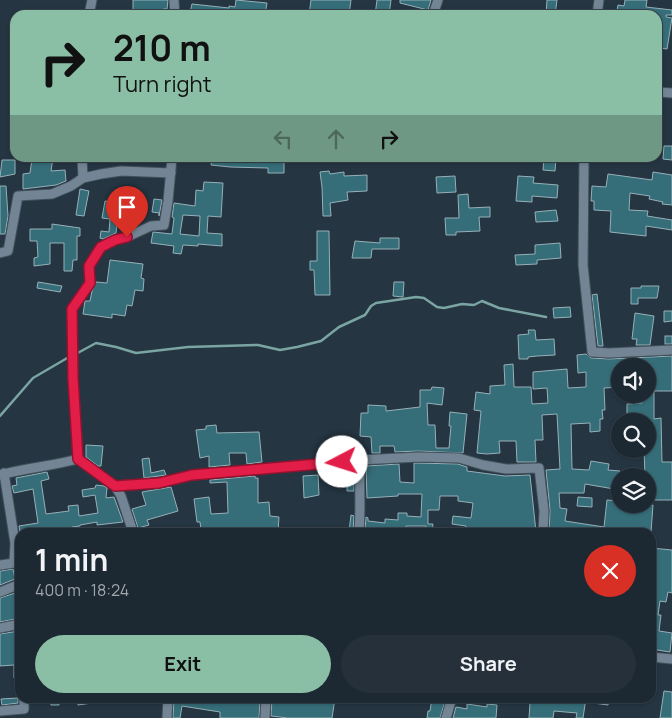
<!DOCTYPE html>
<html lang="en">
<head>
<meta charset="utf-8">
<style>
	:root { --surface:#1c2832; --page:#25303a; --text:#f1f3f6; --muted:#a0a6ac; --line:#3a444d; --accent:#8abfa5 }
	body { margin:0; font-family:Manrope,sans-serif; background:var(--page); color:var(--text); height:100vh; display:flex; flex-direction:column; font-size:19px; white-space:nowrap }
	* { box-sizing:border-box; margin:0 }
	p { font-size:16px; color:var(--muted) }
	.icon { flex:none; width:28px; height:28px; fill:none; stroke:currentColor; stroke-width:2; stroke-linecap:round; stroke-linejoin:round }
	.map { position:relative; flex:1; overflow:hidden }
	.drawer { position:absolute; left:15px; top:528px; width:641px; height:175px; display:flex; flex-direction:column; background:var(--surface); border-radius:15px; box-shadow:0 1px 4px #0004,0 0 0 1px var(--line) }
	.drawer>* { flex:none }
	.top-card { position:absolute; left:10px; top:10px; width:652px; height:152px; border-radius:15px; box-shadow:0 1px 4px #0004,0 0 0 1px var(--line); background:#8abfa5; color:#111; overflow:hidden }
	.tools { position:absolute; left:611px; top:358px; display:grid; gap:10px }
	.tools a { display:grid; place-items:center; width:45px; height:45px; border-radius:50%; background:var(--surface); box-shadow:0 1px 4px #0004,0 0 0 1px var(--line); font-size:25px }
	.pin { position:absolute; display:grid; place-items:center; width:42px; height:42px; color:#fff; margin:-51px -21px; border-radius:50% 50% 50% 0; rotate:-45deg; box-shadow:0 0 5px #0007 }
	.pin .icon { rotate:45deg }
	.me { position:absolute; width:55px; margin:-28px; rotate:265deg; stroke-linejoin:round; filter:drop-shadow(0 0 4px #0008) }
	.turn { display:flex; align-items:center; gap:18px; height:105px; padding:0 20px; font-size:22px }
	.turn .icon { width:65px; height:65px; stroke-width:2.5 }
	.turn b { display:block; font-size:35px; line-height:42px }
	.lanes { display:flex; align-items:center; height:48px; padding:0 20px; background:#0003; justify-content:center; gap:25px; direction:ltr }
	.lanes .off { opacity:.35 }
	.round { display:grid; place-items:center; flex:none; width:52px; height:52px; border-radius:26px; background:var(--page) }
	.head { display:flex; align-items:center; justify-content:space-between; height:85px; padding:0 20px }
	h1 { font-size:30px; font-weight:700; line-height:38px }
	.cta { display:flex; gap:10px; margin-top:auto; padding:10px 20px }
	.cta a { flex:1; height:58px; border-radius:30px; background:var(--accent); color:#111; font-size:20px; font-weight:700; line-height:58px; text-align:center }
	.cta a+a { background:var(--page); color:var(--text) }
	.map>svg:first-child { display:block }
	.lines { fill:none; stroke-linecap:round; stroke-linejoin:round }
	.stream { stroke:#7aa5a2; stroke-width:2.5 }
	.building { fill:#356d79; stroke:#96b1b8; fill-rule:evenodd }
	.minor-casing { stroke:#43515c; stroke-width:11 }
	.minor { stroke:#738594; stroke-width:9 }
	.route-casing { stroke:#92132f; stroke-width:12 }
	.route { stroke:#e11d48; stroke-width:9 }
</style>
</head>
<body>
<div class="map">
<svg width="672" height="718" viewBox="0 0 672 718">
	<rect width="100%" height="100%" fill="#253542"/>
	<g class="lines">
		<g class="stream">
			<path d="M74,355l22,-12 20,4 20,6 52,-6 70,-2 22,5 17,-3 24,-6 18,-14 26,-12 6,-9 5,-3 40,-6 8,1 13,9 7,1 18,-4 12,1 8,-4 17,7 47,9"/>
			<path d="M0,416l33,-38 36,-21"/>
		</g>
	</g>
	<g class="building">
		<path d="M133,0h35l-1,9h-4l-1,6h-29z"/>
		<path d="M236,0l31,3 -2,12h-56l-19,-3 2,-8 37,4v-2l6,1z"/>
		<path d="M311,0h40l-2,15h-40z"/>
		<path d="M377,0h14l-2,15h-14z"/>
		<path d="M400,0h31l-3,10 -28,-7z"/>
		<path d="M547,0h10l-2,15h-9z"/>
		<path d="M625,0h22l-1,7 26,3v5h-6v2l6,1 -5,31 -8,-1 2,-10h-3v-23h-42l2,-10 6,1z"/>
		<path d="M664,146h8v14l-9,-1z"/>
		<path d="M44,158h9l-2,13 14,-1 1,11 -10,4 -33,4v-15l7,-1 2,-14 12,1z"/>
		<path d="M212,158l56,2v-2h16v15h-16v-5l-38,-1 -19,-2z"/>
		<path d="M544,158h12l-1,13 -12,-1z"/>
		<path d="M2,160h13v14l-15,3z"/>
		<path d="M329,171l1,3 14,-2v4l23,-1v16l-20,1 1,8 -18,3 1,13h-8l-1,-29 -2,-15z"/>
		<path d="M653,172l19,3v30l-10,-1 1,-2 -14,-3 1,-3 -20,-3 -1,17 19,1 -1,5 25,4v10l-26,-4v10l-36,-4 1,-21 -17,-1v-9h-3l1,-15 14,1 2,-13 44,6z"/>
		<path d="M455,176l1,16 -19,1 -1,-16z"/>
		<path d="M518,176l16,1 -1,6 25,2 -1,13 -25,-2v6l-16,-1z"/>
		<path d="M204,182l19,1 -2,34 -13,-1 -1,17 15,1v12l-24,-2v2l-15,-1 -2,9 -8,-1 1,-7 -23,-3 2,-11 19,2 2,-16 -2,-1 2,-14 21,3 1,-16 7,1zM183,215l17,1 -1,20 -19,-2z"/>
		<path d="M0,186h6l2,30 -3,18h-5z"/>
		<path d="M80,189l9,2 -5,25 -8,-1z"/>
		<path d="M468,194l1,14 21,-1v10h-11l1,14 -24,1v3h-10l-1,-17h14l-1,-23z"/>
		<path d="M154,199l8,1 -3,16v-3l-7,-1z"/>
		<path d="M105,201l27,3 -2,18 -6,-1 -1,5 -6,-1 -1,8 -13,6 -3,-1 1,-7 8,1 1,-13 -8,-1z"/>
		<path d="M556,210l2,11 -22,1 -1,-10z"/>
		<path d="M52,224l28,4v8h-3v24h-4l-1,11h-8v-28h-14v21l-16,2v-8l4,-1 -1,-16h-7v-12h22z"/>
		<path d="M317,231h12l1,64h-15l-1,-25h-4v-9h7z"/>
		<path d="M380,238h19v11h-27l-1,9h-19l3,-17 25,2z"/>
		<path d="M560,243l1,15 -24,2v4l-21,1 -1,-10 20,-1v-9z"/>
		<path d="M110,260l33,4 -2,14 3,1 -1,12 -8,-1 -3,16 -5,-1 -2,11 -13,-2v4l-29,-4 2,-13h5l2,-10 4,-9 11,1z"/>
		<path d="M38,282l24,4 -2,6 -23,-4z"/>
		<path d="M394,282h10l-1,15 -10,-1z"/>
		<path d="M641,286h18l-2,12h-19v6h-7v-16h10z"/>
		<path d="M597,294l6,52h-5l-6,-51z"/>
		<path d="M570,307l1,10 -17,1 -1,-10z"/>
		<path d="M664,311h8v10l-8,1z"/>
		<path d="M635,313l19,3 -4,29h-14l1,-6h-5z"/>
		<path d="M528,330h7l1,10 18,-1 1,16 -18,1 -9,1v2h-9l-1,-24 11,-1z"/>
		<rect x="665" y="336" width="7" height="8"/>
		<path d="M586,354l5,4 18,1 63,-3v35h-18v28l7,-1 1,44h10v38h-24v-24h-3l-1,-27h4v-28h-21v-17l15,-1v-9h6v-28h-7v-1l-21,1v21l-16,1 1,22h-3l1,9h-3v12l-10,1v-9l-19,1 1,45 17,1 2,-9 18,3 -1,6 12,1v19l-35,-6 -1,9h-25l1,15 7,1 -2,12 39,6 3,-27 13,1v3l33,1 -2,27h-102l1,-22 -4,-40 14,-1 -3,-55 -15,1 1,25h-8l1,22h-19l-1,-21h-17l1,12 -13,1 -10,-1 4,-42 -7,-1 2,-18 14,2v-8l15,-1 -1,-20 9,-1 1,23h17l1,17 16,-1 -1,-15 -14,1v-17l34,-3 1,19 18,-1v-15l-8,1 -1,-18z"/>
		<path d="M432,387l12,1 -2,17 -15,-2 1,22h7l1,23h13l2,-22h-2l1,-14 17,2 -4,39 -45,-2 -23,1 -1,-6h-14v7h-8l-1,-16 -11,-1 1,-23h7v-8l18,1v5l34,-4v-17h11z"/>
		<path d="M216,425l1,8 42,-1 3,30 -15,2 -1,-11h-17l1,12 -21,2v-11l-9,2 -4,-28 10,-1v-3z"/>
		<path d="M86,445l17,1 -2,20h-3l-12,-9z"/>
		<path d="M149,458l2,15 13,-3 2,5 -22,3 -2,-19z"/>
		<path d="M414,463l44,1 9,3v4l38,5 25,-1 6,57h-71l1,-6 -14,-2 1,-8 18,2 2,-15 -15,-2v-5h-18l-1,14h-11v14h5l-1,8h-6v-6h-20l-1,6h-33l-7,-2 1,-13 2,1v3l17,2v-4l13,1v-7h9v3l14,1 1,-23h-24v2l-31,2 -1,-32 33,-2 1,18 14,1z"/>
		<path d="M351,467h3v24h-7v-7h5z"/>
		<path d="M47,472l2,7 -8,2 5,33 23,-3 -1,-5 10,-1 1,11 19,-3 -3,-18 -12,2 -1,-7 13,-2 1,-3 8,1 3,2 -1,10 8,-1 9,25 -26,3v-3l-17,3v1l-8,1 1,5h-53l-1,-6 19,-3 -5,-34 -19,4 -2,-7 5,-1 -1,-7z"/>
		<path d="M318,475l1,20 -15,3 -1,-22z"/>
		<path d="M255,476v2h3v25l11,-1 1,14 9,1 -1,15h-14l1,-2 -27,-2v3l-10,1h-9l-2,-4 -16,2 -1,-8h-3l-3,-23 15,-2 2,17 17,-1 -1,-31 -17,1v-3z"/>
		<path d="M171,487l7,24 -31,9 2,5 -11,3 -6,-19 14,-4 -4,-13z"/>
		<path d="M578,497l14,1v9l-15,-1z"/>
		<path d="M351,515l3,1 -1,16h-4z"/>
		<path d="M651,548l21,2v43l-4,-1 -2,10 -6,-1 -2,14h3l-2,16 13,2 -2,19 -19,-3z"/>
		<path d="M13,569l2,10 -15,6v-14z"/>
		<path d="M18,592l2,4v22l-20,4v-24z"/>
		<path d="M19,631l1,47h-6v-13l-14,1v-32z"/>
		<path d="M664,691l8,1v26h-12z"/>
		<path d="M18,698v5l-16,2 -1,-6z"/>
		<path d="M50,698h9v7h-8z"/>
		<path d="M77,698h22v4l-21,3z"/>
		<path d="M174,698h73l13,2 -1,18h-39v-6l-38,-6 -2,12h-7z"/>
		<path d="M272,698h63l-3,20h-44l-17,-2z"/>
		<path d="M432,698h14l-6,20h-13l1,-7h2z"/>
		<path d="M535,698h51l-3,20h-7l1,-5 -23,-2 -1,7h-24l1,-15h4z"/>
		<path d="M586,698h23l-1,7 -22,-3z"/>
		<path d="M467,704l20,3v-3l10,1 -1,13h-43l3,-11 11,2z"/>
	</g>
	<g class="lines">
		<defs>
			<g id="minor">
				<path d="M174,1l1,14"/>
				<path d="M89,15l3,-15"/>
				<path d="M433,15l5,-15"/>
				<path d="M597,15l2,-15"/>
				<path d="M658,92l14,1"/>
				<path d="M82,158l1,20"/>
				<path d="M584,158l-1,107 9,87 17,1 63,-3"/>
				<path d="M0,253l8,-2 10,-55 34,-2 19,-8 12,-8 18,-4 20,-3 50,2"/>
				<path d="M0,475c26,-7 52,-9 78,-16"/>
				<path d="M115,486l44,-3 33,-8 168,-15"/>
				<path d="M133,532l-12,-36 -6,-10 -37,-27 -5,-81 -1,-69 18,-26 -1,-17 12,-19 14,-7 12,-3 24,-11 13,-1 4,-24 4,-43"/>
				<path d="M359,532c2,-24 0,-48 1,-72l58,-3 41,1 24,7 23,4 33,-1 5,43 -1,21"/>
				<path d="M0,565l14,-2 1,-20 -11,-70"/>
				<path d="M0,592l20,-8"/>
				<path d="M0,628l20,-4"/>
				<path d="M651,657l21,2"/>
				<path d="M0,711l24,-2v-11"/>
				<path d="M167,718l1,-20"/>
				<path d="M265,718l1,-20"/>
				<path d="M446,718l6,-20"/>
			</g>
		</defs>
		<use href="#minor" class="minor-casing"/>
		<use href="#minor" class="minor"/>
	</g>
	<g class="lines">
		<defs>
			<path id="route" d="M127,237l-12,3 -14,7 -12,19 1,17 -18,26 1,69 5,81 37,27 44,-3 33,-8 150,-13"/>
		</defs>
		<use href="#route" class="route-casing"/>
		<use href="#route" class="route"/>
	</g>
</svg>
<div class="tools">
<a><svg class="icon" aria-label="sound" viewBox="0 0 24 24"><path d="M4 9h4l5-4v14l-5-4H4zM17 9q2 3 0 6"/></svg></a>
<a><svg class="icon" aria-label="search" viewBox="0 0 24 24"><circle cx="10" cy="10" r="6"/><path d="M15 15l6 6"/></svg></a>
<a><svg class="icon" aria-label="layers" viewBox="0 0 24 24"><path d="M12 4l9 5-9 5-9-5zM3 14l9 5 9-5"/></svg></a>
</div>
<div class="pin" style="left:127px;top:237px;background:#d93025"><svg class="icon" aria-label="arrive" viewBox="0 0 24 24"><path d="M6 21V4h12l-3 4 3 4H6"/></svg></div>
<svg class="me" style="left:342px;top:462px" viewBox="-20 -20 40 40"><circle r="19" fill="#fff"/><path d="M0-13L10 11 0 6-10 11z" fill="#e11d48"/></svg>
<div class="top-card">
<div class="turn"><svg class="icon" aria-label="right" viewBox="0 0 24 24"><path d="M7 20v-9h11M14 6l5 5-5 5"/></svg><div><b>210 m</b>Turn right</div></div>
<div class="lanes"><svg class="icon off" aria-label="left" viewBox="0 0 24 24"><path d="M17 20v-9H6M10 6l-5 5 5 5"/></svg><svg class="icon off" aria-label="ahead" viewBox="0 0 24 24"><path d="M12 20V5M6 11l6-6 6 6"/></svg><svg class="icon" aria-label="right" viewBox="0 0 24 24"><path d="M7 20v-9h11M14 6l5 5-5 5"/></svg></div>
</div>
<section class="drawer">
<div class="head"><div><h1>1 min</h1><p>400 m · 18:24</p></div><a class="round" style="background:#d93025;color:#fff"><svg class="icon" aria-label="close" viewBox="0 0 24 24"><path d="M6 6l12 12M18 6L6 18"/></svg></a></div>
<div class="cta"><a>Exit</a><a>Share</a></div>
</section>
</div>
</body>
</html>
